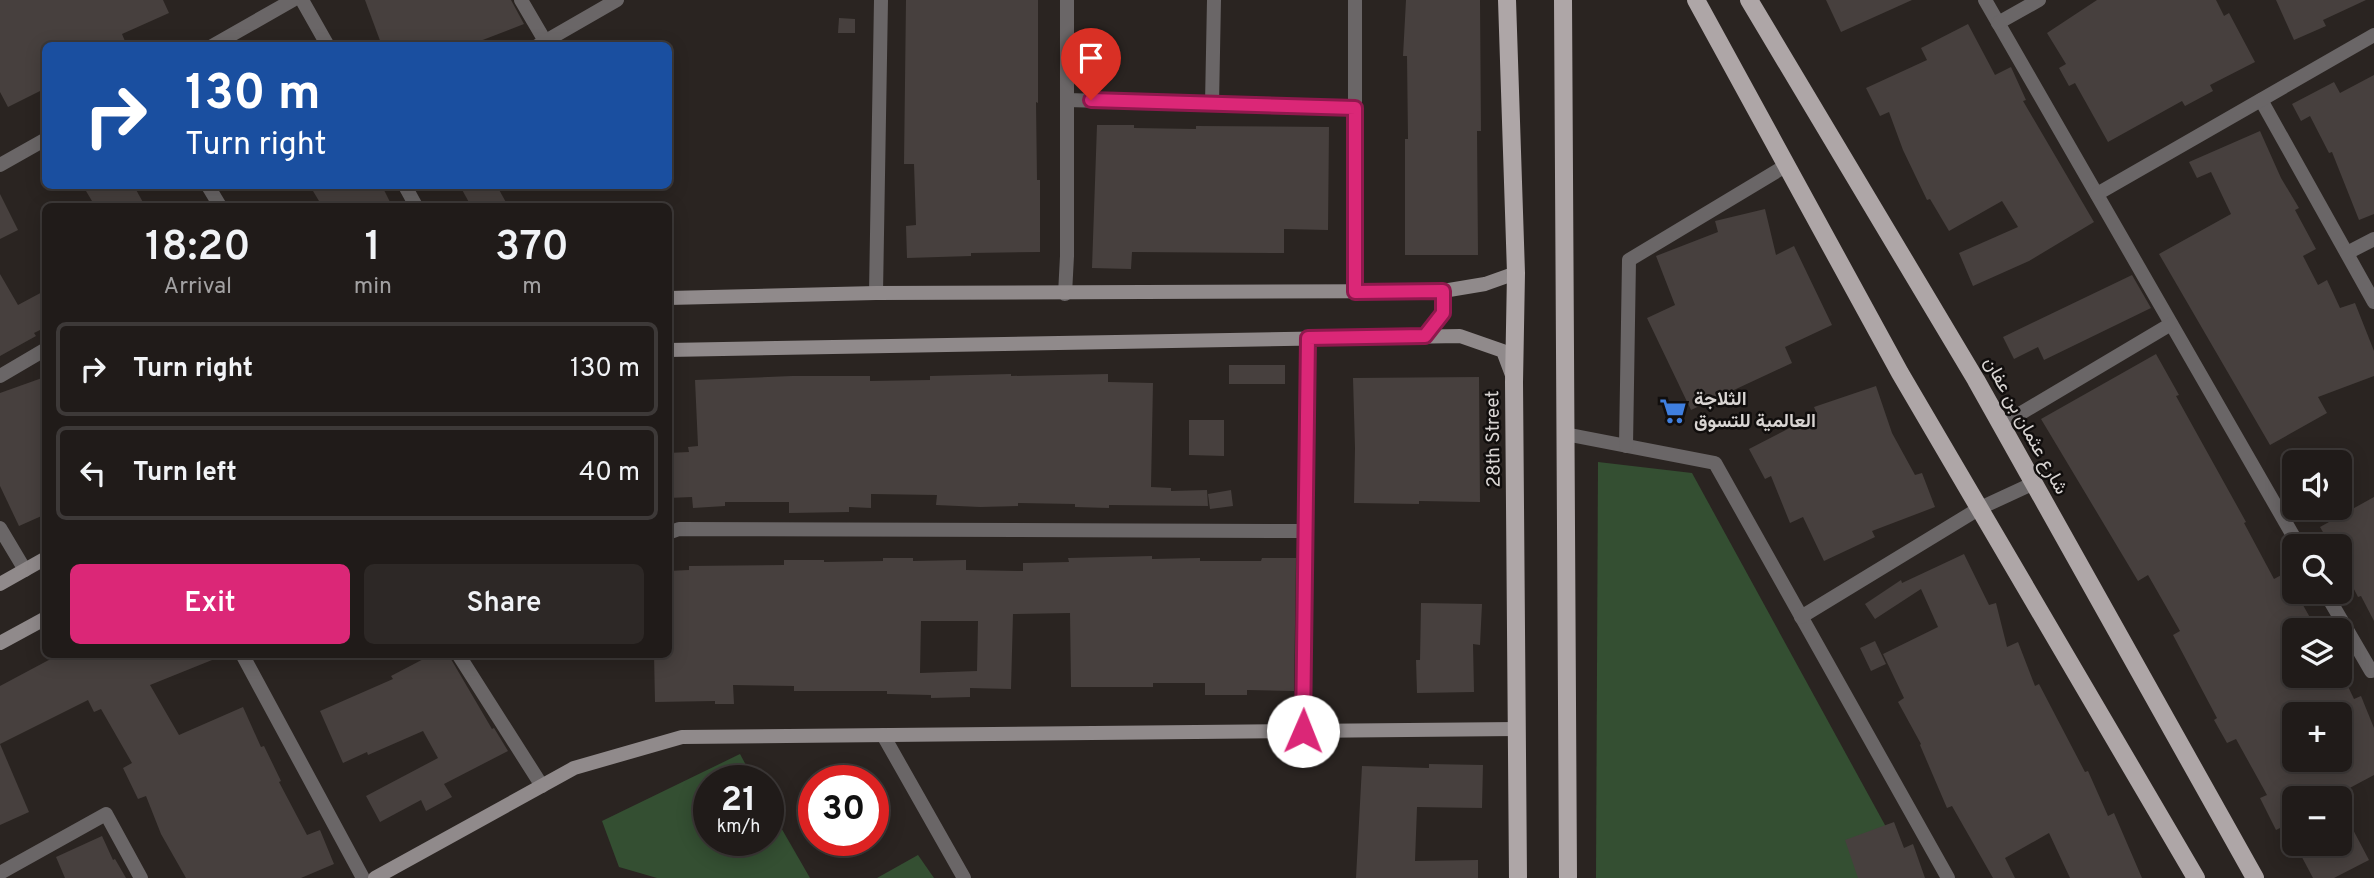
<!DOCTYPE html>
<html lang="en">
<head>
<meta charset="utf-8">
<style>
	:root { --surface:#201b19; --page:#2d2826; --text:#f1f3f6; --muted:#a2a1a2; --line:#3d3938; --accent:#db2777 }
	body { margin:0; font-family:Overpass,Vazirmatn,sans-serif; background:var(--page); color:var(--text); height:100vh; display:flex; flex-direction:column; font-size:26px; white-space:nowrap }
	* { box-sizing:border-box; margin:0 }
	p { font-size:23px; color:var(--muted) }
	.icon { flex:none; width:38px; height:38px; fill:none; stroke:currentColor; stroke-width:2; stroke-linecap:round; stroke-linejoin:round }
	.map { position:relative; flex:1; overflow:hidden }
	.drawer { position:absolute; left:42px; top:203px; width:630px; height:455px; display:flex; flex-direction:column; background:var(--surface); border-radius:10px; box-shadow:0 4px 18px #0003,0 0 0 2px var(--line) }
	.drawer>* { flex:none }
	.top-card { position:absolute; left:42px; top:42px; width:630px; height:147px; border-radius:10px; box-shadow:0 4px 18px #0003,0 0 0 2px var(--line); background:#1a4fa0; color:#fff; overflow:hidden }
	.fabs { position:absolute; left:2282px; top:450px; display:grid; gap:14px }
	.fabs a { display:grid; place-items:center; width:70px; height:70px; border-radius:10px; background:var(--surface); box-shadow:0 4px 18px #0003,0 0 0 2px var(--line); font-size:35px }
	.speed { position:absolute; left:693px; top:765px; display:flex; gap:14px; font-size:35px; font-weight:700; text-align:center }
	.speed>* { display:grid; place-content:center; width:91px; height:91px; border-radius:50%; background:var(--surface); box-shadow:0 4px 18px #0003,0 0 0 2px var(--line); line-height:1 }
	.speed small { font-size:18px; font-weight:400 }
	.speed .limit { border:10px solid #d22; background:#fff; color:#111 }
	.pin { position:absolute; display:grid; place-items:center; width:60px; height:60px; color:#fff; margin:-72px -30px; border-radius:50% 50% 50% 0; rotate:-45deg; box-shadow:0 0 7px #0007 }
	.pin .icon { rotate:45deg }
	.me { position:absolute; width:77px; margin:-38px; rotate:1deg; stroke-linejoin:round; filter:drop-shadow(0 0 5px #0008) }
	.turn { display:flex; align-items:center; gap:24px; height:147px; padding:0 28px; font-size:32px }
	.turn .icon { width:91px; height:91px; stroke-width:2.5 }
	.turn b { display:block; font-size:49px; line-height:60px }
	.eta { display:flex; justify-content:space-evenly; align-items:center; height:119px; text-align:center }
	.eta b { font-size:42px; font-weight:600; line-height:49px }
	.cta { display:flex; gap:14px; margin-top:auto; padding:14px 28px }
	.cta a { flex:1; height:80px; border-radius:10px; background:var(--accent); color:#fff; font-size:28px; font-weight:600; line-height:80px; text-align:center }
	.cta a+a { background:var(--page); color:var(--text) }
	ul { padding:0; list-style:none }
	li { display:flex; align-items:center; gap:21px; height:94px; margin:0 14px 10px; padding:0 14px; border:4px solid var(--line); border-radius:10px }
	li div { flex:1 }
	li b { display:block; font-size:26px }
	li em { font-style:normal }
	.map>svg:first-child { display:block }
	.green { fill:#344f32 }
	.building { fill:#47403e; fill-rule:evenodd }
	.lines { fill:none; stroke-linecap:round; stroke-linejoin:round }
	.street { stroke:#6a6667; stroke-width:14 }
	.secondary { stroke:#908a8b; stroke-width:14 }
	.primary { stroke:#aea6a7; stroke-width:18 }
	.route-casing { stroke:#8e194d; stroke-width:18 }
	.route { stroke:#db2777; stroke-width:12 }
	.labels { text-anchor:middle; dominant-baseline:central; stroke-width:5; stroke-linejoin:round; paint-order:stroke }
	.poi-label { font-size:19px; font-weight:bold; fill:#d9d5d3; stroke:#110e0d; text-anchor:start }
	.street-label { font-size:19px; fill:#d9d5d3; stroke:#110e0d }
</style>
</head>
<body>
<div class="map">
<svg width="2374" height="878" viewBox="0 0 2374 878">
	<rect width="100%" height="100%" fill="#2a2421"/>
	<g class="green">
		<path d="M1598,462l94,11 222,405h-318z"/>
		<path d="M740,754l14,26h-45v60h59v-35l42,73h-153l-38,-11 -17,-46z"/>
		<path d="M918,855l16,23h-57z"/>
	</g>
	<g class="building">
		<path d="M0,0h163l6,13 -47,21 5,12h-81v42l-38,19 -8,-15z"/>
		<path d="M365,0h146l13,24 -57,22h-85z"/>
		<path d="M906,0h132v103l-2,-1 1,78h3v72l-69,1v3l-64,2 -1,-32 10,-1 -2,-61h-10z"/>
		<path d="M1406,0h74l1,131h-4l1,124h-73v-116h3l-1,-83h-4z"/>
		<path d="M1826,0h86l-71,32z"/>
		<path d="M2097,0h119l8,16 5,-3 26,49 -45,23 3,6 -28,15 -3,-5 -74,41 -33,-59 -6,3 -10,-18 7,-4 -19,-31z"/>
		<path d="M2276,0h90l-43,20 3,6 -32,14z"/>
		<path d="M839,18l16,1v14h-17z"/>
		<path d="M1968,24l27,51 16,-8 15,33 -3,1 71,121 -65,39 -56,25 -14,-33 59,-26 -16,-26 -53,30 -19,-32 -3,1 -24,-50 -14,-38 -9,4 -14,-28 61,-28 -6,-12z"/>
		<path d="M2374,75v139l-15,6 -27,-68 -3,1 -19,-37 -9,5 -9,-17 42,-22 6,11z"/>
		<path d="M1097,125h37v3l62,1v-3l133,1 -1,103 -44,-1v24l-152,-1 -1,17 -39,-1z"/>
		<path d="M2260,131l21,47 18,30 -4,2 21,39 -13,7 15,29 9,-5 13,28 15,-5 19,48v25l-56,21 9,16 -57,32 -111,-191 72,-40 -20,-42 -14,6 -8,-16z"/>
		<path d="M83,186h51l11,20h-50z"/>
		<path d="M310,186h72l10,20h-70z"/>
		<path d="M460,186h37l11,20h-37z"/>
		<path d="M0,194l18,36 -18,9z"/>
		<path d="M1765,209l11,46 18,-9 38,79 -47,22 7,16 -101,47 -44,-92 28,-13 -19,-49 62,-24 -3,-11z"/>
		<path d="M0,274l18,31 28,-15v37l-12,6 2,3 -36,20z"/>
		<path d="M2132,275l19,33 -107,52 -6,-13 -24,12 -11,-22z"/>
		<path d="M2156,354l23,41 -3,1 70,126 -2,1 30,56 11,-6 32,57h-23v46h49l11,23 7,-3 13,32v47l-43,23h-37v23l-18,9 -16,-32 7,-3 -31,-56 -9,4 -13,-23 3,-2 -44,-83 7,-4 -32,-56 -10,6 -97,-162zM2294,714h46v46h-46z"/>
		<rect x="1229" y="365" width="56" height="19"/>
		<path d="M1011,374v2l97,-2v8l45,1 -2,104 20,1v3l36,-1 1,16 -99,-1v3l-34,-1v-3l-57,-1v3l-38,1 -44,-2 1,-10 -66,-1v14l-22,-1v5l-60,1v-11h-64v4l-32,2 -1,-11 -24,1v-45l21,-1 -1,-5 10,-1 -3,-66 97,-4h78v5l60,-1v-4z"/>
		<path d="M1479,377l1,125 -61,-1v3l-65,-1 1,-55 -2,-70z"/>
		<path d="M42,378l4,9v127l-27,12 -19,-40v-93z"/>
		<path d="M1876,386l16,47 23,42 7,-2 13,34 -63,24 3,6 -51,24 -21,-44 -13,6 -19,-47 -6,3 -16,-30 68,-35 -3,-7z"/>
		<path d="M1189,420h35v36l-35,-1z"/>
		<path d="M1231,490l2,16 -23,3 -2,-15z"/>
		<path d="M2374,497v124l-13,-25 -3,1 -18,-35v-16h-9l-11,-19z"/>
		<path d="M1964,554l25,51 7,-2 11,44 11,-5 17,44 4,-2 46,88 3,-1 20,45 6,-3 28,65h-72l-21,-45 -44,25 10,20h-22l-41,-72 -5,2 -27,-63 1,-1 -23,-42 6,-4 -21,-44 55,-27 -17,-38 -46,30 -10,-15 36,-24 1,3z"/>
		<path d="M1152,556v3l48,-1v3h61l1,-3h34l-2,133 -47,-1v5h-42v-12h-52v4h-82l-1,-74 -57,1 -2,75 -41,-1v9l-39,1v-3l-44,-1v-3h-93v-5l-61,-1 1,19h-19v-3l-60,1 -1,-48h14v-83l21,-1v-4l95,-1v-5h40v2l59,-1v-3h30v3l53,-1v10l57,1v-8l46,-1 -1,-4zM921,621h57l-1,50 -57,2z"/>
		<path d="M1421,603l61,1 -2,41 -7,-1 1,48 -57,1 -1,-33h4z"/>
		<path d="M1875,641l11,23 -15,7 -11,-23z"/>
		<path d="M60,654h167l-77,31 29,50 64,-28 18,40 3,-1 17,35 -2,1 28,53 13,-5 14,34 -33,14h-115l-25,-44 -15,-38 -8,3 -15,-31 9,-5 -31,-54 -7,3 -6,-12 -88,44v-58z"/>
		<path d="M433,654h15l44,75 2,-1 14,23 -64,33 8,13 -26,14 -5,-11 -41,22 -14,-26 72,-38 -15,-27 -55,24 -1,-3 -24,11 -23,-52 73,-32 -2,-3z"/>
		<path d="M0,744l29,68 -29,13z"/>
		<path d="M1429,764l54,1 -1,43 -65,-1 -2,54 63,-1v18h-122l6,-112 67,2z"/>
		<path d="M2340,805l29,55 -35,18h-21l-18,-34h45z"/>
		<path d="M1894,822l10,26 9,-4 12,34h-67l-13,-38z"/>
		<path d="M102,836l11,24 2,-1 11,19h-61l-9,-21z"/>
	</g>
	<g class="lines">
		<g class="street">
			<path d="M302,0l26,46"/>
			<path d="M521,0l24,41"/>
			<path d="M1355,0v292"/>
			<path d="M1985,0l314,546"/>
			<path d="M1998,23l41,-23"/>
			<path d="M212,46l81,-46"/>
			<path d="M537,46l80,-46"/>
			<path d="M1067,100l288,8"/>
			<path d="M2261,100l113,202"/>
			<path d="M1212,104l2,-104"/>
			<path d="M0,165l46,-26"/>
			<path d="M208,186l12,20"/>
			<path d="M405,186l11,20"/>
			<path d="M2097,194l277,-159"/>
			<path d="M2347,253l27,-14"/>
			<path d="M876,293l5,-293"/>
			<path d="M1065,294l2,-38v-256"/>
			<path d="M0,376l46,-27"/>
			<path d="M2001,425l170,-101"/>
			<path d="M1565,434l150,29 233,415"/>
			<path d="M1626,446l3,-186 158,-95"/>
			<path d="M0,528l25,42"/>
			<path d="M668,533l11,-4 627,2"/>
			<path d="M2325,592l46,79 3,-1"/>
			<path d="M1801,617l179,-109 54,-25"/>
			<path d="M242,654l121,224"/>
			<path d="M458,654l84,132"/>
			<path d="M1303,731l5,-393"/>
			<path d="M883,735l81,143"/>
			<path d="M0,873l106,-59 35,64"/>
		</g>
		<g class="secondary">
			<path d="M668,298l208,-5 567,-2 42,-7 31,-11"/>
			<path d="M1425,336l18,-23v-22"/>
			<path d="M668,350l792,-14 43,15 9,24"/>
			<path d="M0,584l46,-26"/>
			<path d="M0,643l46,-25"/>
			<path d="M375,878l199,-110 108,-31 836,-8"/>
		</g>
		<g class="primary">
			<path d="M1507,0l9,273 -2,109 4,496"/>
			<path d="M1563,0l5,878"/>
			<path d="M1696,0l204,373 296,505"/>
			<path d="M1749,0l227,380 279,498"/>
		</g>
	</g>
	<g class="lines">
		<defs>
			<path id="route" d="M1091,100l264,8v184l88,-1v22l-18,23 -117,2 -5,393"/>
		</defs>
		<use href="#route" class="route-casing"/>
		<use href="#route" class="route"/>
	</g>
	<defs>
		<symbol id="supermarket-bare" viewBox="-9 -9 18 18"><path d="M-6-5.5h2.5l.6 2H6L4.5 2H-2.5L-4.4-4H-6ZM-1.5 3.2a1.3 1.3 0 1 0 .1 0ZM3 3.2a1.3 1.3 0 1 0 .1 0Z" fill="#3f7fe0" stroke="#110e0d" stroke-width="2.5" paint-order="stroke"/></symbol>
	</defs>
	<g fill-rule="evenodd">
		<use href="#supermarket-bare" x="1654" y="392" width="38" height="38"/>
	</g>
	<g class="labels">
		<g class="poi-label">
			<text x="1694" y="400">الثلاجة<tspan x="1694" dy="22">العالمية للتسوق</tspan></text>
		</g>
		<g class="street-label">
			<text transform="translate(2025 426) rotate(61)">شارع عثمان بن عفان</text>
			<text transform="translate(1494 439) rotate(-91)">28th Street</text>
		</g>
	</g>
</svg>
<div class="fabs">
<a><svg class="icon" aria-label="sound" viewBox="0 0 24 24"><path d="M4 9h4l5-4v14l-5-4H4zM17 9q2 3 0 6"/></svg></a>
<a><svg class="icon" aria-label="search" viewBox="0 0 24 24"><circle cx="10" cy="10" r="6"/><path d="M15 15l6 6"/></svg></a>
<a><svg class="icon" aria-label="layers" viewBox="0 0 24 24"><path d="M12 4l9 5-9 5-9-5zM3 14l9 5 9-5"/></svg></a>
<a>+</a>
<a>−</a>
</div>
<div class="speed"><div>21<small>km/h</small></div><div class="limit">30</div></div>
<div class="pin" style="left:1091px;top:100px;background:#d93025"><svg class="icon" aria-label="arrive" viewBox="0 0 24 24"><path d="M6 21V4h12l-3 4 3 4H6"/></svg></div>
<svg class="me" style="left:1303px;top:731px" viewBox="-20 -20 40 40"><circle r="19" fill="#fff"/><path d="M0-13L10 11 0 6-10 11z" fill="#db2777"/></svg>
<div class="top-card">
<div class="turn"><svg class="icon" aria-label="right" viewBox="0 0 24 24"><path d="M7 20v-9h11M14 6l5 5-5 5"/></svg><div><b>130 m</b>Turn right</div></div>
</div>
<section class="drawer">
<div class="eta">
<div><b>18:20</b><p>Arrival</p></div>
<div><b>1</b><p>min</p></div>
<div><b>370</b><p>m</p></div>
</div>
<ul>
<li><svg class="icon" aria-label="right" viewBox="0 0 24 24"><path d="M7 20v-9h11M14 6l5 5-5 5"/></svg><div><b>Turn right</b></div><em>130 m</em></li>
<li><svg class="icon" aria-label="left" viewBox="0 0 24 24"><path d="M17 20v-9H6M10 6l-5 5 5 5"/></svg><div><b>Turn left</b></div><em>40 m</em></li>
</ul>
<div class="cta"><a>Exit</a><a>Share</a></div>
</section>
</div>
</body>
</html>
